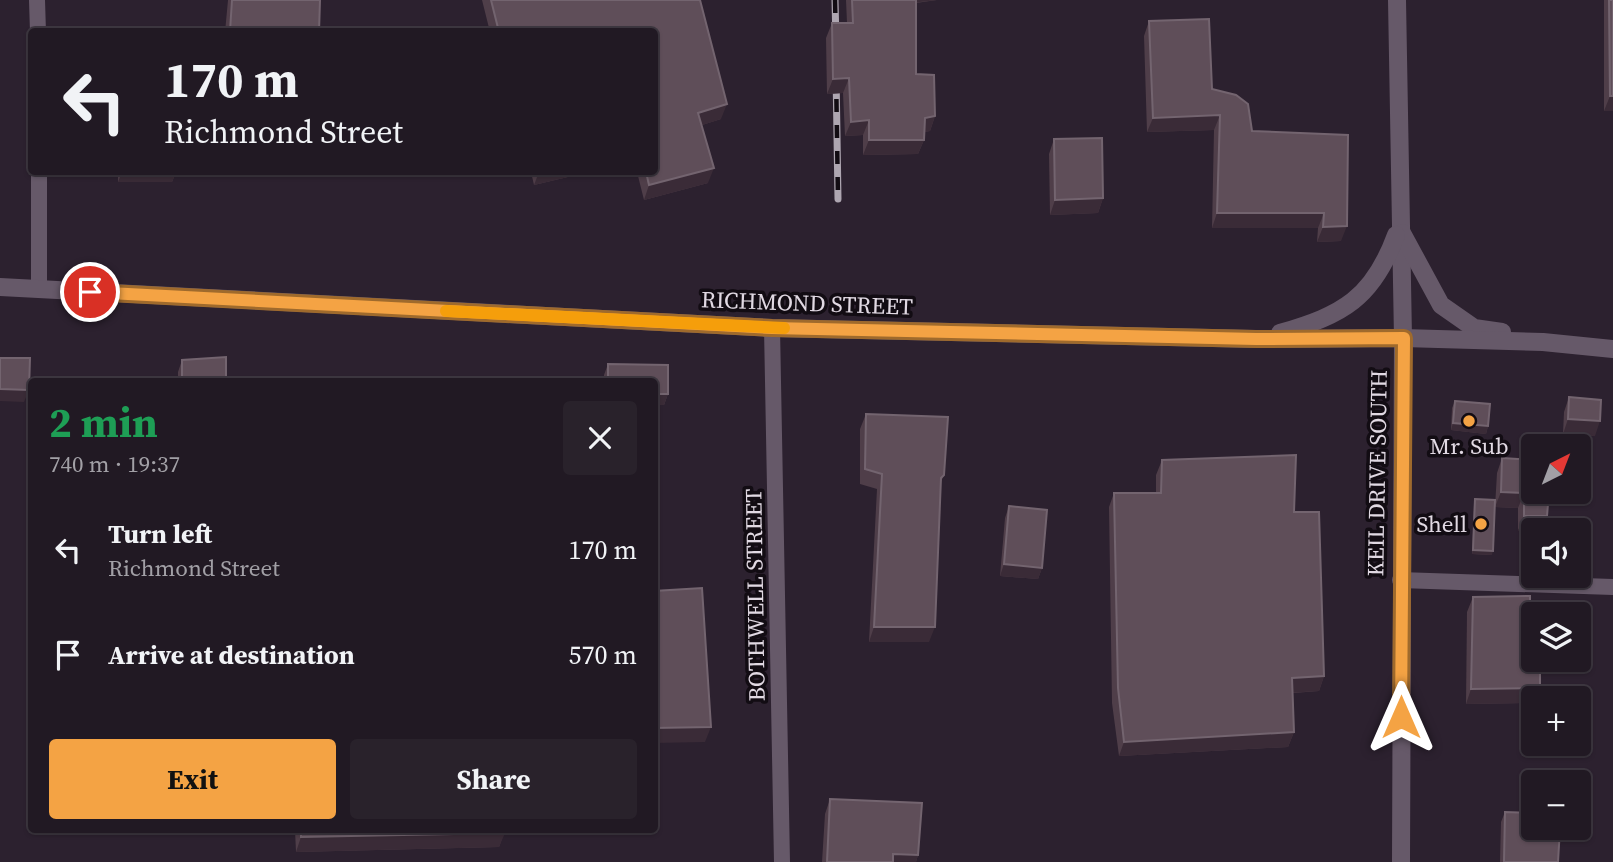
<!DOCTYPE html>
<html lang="en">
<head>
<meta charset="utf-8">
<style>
	:root { --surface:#211923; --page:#29222b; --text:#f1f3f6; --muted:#a2a0a6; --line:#3e3841; --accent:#f4a344 }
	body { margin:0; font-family:"Source Serif 4",serif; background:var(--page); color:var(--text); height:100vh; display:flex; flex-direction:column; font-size:26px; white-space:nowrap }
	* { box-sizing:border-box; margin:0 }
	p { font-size:23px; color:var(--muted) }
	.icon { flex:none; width:38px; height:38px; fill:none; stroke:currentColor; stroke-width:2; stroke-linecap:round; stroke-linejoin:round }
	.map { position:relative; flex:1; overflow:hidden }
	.drawer { position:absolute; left:28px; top:378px; width:630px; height:455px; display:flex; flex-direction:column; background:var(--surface); border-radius:7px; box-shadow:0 2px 5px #0004,0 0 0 2px var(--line) }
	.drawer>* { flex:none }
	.banner { position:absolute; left:28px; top:28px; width:630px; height:147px; border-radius:7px; box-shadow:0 2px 5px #0004,0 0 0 2px var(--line); background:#211923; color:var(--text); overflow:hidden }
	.needle { width:46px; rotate:42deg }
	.fabs { position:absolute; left:1521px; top:434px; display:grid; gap:14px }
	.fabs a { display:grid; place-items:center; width:70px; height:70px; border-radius:7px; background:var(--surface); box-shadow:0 2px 5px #0004,0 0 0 2px var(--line); font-size:35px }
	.pin { position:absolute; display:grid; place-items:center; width:60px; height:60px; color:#fff; margin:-30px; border:4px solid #fff; border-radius:50%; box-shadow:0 2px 7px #0007 }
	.me { position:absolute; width:77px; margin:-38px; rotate:0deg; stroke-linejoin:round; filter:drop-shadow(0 0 5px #0008) }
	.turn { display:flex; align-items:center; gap:24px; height:147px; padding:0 21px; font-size:32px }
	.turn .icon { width:91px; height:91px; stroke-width:2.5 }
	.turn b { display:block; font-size:49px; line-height:60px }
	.round { display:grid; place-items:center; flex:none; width:74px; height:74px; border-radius:7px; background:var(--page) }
	.overview { display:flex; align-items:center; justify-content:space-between; height:119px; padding:0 21px }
	h1 { font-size:42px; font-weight:700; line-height:52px; color:#1e9e55 }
	.cta { display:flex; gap:14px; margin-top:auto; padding:14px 21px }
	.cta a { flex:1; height:80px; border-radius:7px; background:var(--accent); color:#111; font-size:28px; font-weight:700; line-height:80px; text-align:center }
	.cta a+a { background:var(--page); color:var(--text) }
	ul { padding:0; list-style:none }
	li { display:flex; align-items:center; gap:21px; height:105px; padding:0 21px }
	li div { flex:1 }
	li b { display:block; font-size:26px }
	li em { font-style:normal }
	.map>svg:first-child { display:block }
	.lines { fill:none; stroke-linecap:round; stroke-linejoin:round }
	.minor { stroke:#665969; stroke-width:16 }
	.tertiary { stroke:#665969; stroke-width:18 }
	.secondary { stroke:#665969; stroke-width:18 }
	.rail-casing { stroke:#aea6b1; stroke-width:7 }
	.rail { stroke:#120c13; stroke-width:4.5; stroke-dasharray:13; stroke-linecap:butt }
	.wall { fill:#4f3e49 }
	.shaded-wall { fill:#3a2b37 }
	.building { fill:#5f4e59; stroke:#73646f; stroke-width:2 }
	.route-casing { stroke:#9f6a2c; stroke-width:18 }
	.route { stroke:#f4a344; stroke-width:12 }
	.slow { stroke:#f59e0b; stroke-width:12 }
	.poi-dot { fill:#f4a344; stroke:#120c13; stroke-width:2.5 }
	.labels { text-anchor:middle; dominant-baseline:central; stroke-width:7; stroke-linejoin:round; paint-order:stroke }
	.street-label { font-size:23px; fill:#e1d9e3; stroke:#120c13 }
	.poi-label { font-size:23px; fill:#e1d9e3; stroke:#120c13 }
</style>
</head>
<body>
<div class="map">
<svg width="1613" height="862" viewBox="0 0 1613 862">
	<rect width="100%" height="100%" fill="#2c212f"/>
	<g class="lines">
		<g class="minor">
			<path d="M37,0l1,32"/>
			<path d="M39,172v117"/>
			<path d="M772,328l10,534"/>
			<path d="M1400,580l213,7"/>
		</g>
		<path class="tertiary" d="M1401,862l2,-524"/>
		<g class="secondary">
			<path d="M1397,0l6,338"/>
			<path d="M1402,233l39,72 33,23 28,4"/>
			<path d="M0,287l772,41 484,11 147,-1 140,4 70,7"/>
			<path d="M1280,333c63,-18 93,-35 116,-98"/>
		</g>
		<defs>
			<g id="rail">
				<path d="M835,0l1,42"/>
				<path d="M836,73l2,126"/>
			</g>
		</defs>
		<use href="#rail" class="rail-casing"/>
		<use href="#rail" class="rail"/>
	</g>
	<g class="wall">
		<path d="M228,0h92l-1,32h-94z"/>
		<path d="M482,0h218l21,119 -19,6 6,58 -64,17 -7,-28h17v-140h-164z"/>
		<path d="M846,0h91l-21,3v71l19,42 -5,15 -6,1v8l-6,14 -55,1v-20l-18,1 -2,-43 -16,1 -1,-56 6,-15h15z"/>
		<rect x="1604" y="0" width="9" height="111"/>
		<path d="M1149,21l63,68 40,42 96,4 -7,106 -24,1 1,-14h-106l2,-98 -67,2 -3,-96z"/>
		<path d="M1054,139l49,59 -5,15 -48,2 -1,-61z"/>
		<path d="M118,172h58l-4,10h-54z"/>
		<path d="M531,172h58l-55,13z"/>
		<path d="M182,360l44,22h-48v-10z"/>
		<path d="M608,364l60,1v29l-4,11h-10v-23h-50v-7z"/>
		<path d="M1569,397l26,39 -32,-2 1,-22z"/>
		<path d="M1455,401l33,25 -2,8 -35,-4 1,-22z"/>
		<path d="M866,414l78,61 -4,9 -11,158h-60l8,-153 -17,-5v-55z"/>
		<path d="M1502,458l31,34 -15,39v-23l-23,-1 2,-34z"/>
		<path d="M1162,460l132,52 30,164 -5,15 -26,2 1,39 -6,15 -169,9 -7,-53 -3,-196 5,-14h42v-18z"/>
		<path d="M1475,499l17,56 -20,-1 2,-51z"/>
		<path d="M1009,506l33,62 -4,11 -38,-3 5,-58z"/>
		<path d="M1473,597l60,101v5l-67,1 1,-92z"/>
		<path d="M830,799l88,56 -2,7h-94l3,-48z"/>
		<path d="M1505,812l53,50h-58l1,-40z"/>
		<path d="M295,830h210l-6,17 -203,5z"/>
	</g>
	<g class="shaded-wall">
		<path d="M912,0h25l-26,3z"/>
		<path d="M849,78l-6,15 -16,1 6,-15z"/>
		<path d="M1610,96h3v15h-9z"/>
		<path d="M727,104l-6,15 -28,9 5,-15z"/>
		<path d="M1220,115l-6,15 -67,2 6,-14z"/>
		<path d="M935,116l-5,15 -11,2 6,-15z"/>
		<path d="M869,120l-6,15 -18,1 6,-14z"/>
		<path d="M869,140h55l-6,14 -55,1z"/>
		<path d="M714,168l-6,15 -64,17 5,-15z"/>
		<path d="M122,172h54l-4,10h-54z"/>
		<path d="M494,172h16l-18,5z"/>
		<path d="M539,172h50l-55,13z"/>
		<path d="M1103,198l-5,15 -48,2 5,-15z"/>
		<path d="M1217,213h107l-6,15h-106z"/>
		<path d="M1347,226l-6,15 -24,1 6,-15z"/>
		<path d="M0,389l29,1 -5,12 -24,-1z"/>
		<path d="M654,394h14l-4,11h-10z"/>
		<path d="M1568,419l32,2 -5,15 -32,-2z"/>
		<path d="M1453,423l35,3 -2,8 -35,-4z"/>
		<path d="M1501,492l23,1 -6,15 -23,-1z"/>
		<path d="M1524,516h23l-6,14 -23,1z"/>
		<path d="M1473,550l20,1 -1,4 -20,-1z"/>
		<path d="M1004,564l38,4 -4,11 -38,-3z"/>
		<path d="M874,627h61l-6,15h-60z"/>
		<path d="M1324,676l-5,15 -32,2 5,-15z"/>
		<path d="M1540,688l-4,10h-3v5l-67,1 5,-15z"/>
		<path d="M711,727l-6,15 -51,1v-15z"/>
		<path d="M1294,732l-6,15 -169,9 5,-14z"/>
		<path d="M505,833l-6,14 -203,5 5,-15z"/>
		<path d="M893,854l25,1 -2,7h-26z"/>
	</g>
	<g class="building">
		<path d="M232,0h88l-1,32 -89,-1z"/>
		<path d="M491,0h209l27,104 -29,9 16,55 -65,17 -3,-13h8v-140h-155z"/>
		<path d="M852,0h64v74l18,1 1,41 -10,2 -1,22h-55v-20l-18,2 -2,-44 -16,1 -1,-56h21z"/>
		<path d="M1609,0h4v96h-3z"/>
		<path d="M1209,19l3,70 24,6 12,9 4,27 96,4 -1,91 -24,1 1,-14h-107l3,-98 -67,3 -4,-97z"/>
		<path d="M1102,138l1,60 -48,2 -1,-61z"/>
		<path d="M226,357v25h-44v-22z"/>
		<path d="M0,358h30l-1,32 -29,-1z"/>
		<path d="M608,364l60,1v29h-14v-12h-46z"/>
		<path d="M1569,397l32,3 -1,21 -32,-2z"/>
		<path d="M1455,401l35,3 -2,22 -35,-3z"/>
		<path d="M866,414l82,3 -4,58 -3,3 -6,149h-61l8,-153 -17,-5z"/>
		<path d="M1296,455l-2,57h25l5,164 -32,2 2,54 -170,10 -6,-54 -4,-195h47l1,-33z"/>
		<path d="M1502,458l31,2v32h16l-2,24h-23v-23l-23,-1z"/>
		<path d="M1475,499l20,1 -2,51 -20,-1z"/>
		<path d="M1009,506l38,4 -5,58 -38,-4z"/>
		<path d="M702,588l9,139 -57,1v-137z"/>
		<path d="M1530,596v11l9,-2v9h-6v46h7v28l-69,1 2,-92z"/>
		<path d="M830,799l92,4 -4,52 -25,-1v8h-66z"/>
		<path d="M1505,812l28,1v15h27l-2,34h-54z"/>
		<path d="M301,830h204v3l-204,4z"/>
	</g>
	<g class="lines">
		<defs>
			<path id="route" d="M90,292l682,36 484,11 148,-1 -3,379"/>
		</defs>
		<use href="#route" class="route-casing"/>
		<use href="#route" class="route"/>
		<path class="slow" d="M446,311l338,17"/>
	</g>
	<g class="poi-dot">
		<circle cx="1469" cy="421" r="7"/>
		<circle cx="1481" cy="524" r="7"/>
	</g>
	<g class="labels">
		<g class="street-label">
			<text transform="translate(807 303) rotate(2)">RICHMOND STREET</text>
			<text transform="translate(1377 473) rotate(-89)">KEIL DRIVE SOUTH</text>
			<text transform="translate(755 595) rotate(-91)">BOTHWELL STREET</text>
		</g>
		<g class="poi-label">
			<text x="1469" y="446">Mr. Sub</text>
			<text x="1467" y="524" text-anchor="end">Shell</text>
		</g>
	</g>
</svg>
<div class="fabs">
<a><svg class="needle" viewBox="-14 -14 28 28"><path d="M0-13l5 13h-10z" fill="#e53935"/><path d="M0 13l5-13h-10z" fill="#a2a0a6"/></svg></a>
<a><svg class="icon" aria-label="sound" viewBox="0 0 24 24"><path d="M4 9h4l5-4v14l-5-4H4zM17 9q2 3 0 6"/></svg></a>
<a><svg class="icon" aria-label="layers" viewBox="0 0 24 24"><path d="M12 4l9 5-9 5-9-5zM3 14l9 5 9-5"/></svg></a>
<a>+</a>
<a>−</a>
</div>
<div class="pin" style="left:90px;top:292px;background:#d93025"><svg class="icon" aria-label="arrive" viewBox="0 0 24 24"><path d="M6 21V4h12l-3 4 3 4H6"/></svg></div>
<svg class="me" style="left:1401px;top:717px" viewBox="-20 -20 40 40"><path d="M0-17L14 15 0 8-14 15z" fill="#f4a344" stroke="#fff" stroke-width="4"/></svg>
<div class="banner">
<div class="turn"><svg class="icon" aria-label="left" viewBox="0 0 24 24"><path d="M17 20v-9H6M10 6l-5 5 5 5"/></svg><div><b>170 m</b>Richmond Street</div></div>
</div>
<section class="drawer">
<div class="overview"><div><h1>2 min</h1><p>740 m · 19:37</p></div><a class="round"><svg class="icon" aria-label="close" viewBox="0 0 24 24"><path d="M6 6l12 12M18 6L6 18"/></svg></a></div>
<ul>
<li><svg class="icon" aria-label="left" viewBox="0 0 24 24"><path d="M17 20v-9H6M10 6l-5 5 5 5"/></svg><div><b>Turn left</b><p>Richmond Street</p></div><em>170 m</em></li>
<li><svg class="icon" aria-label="arrive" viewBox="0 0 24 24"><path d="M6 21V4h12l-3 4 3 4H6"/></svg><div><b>Arrive at destination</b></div><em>570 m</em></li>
</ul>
<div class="cta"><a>Exit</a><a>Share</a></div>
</section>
</div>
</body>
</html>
